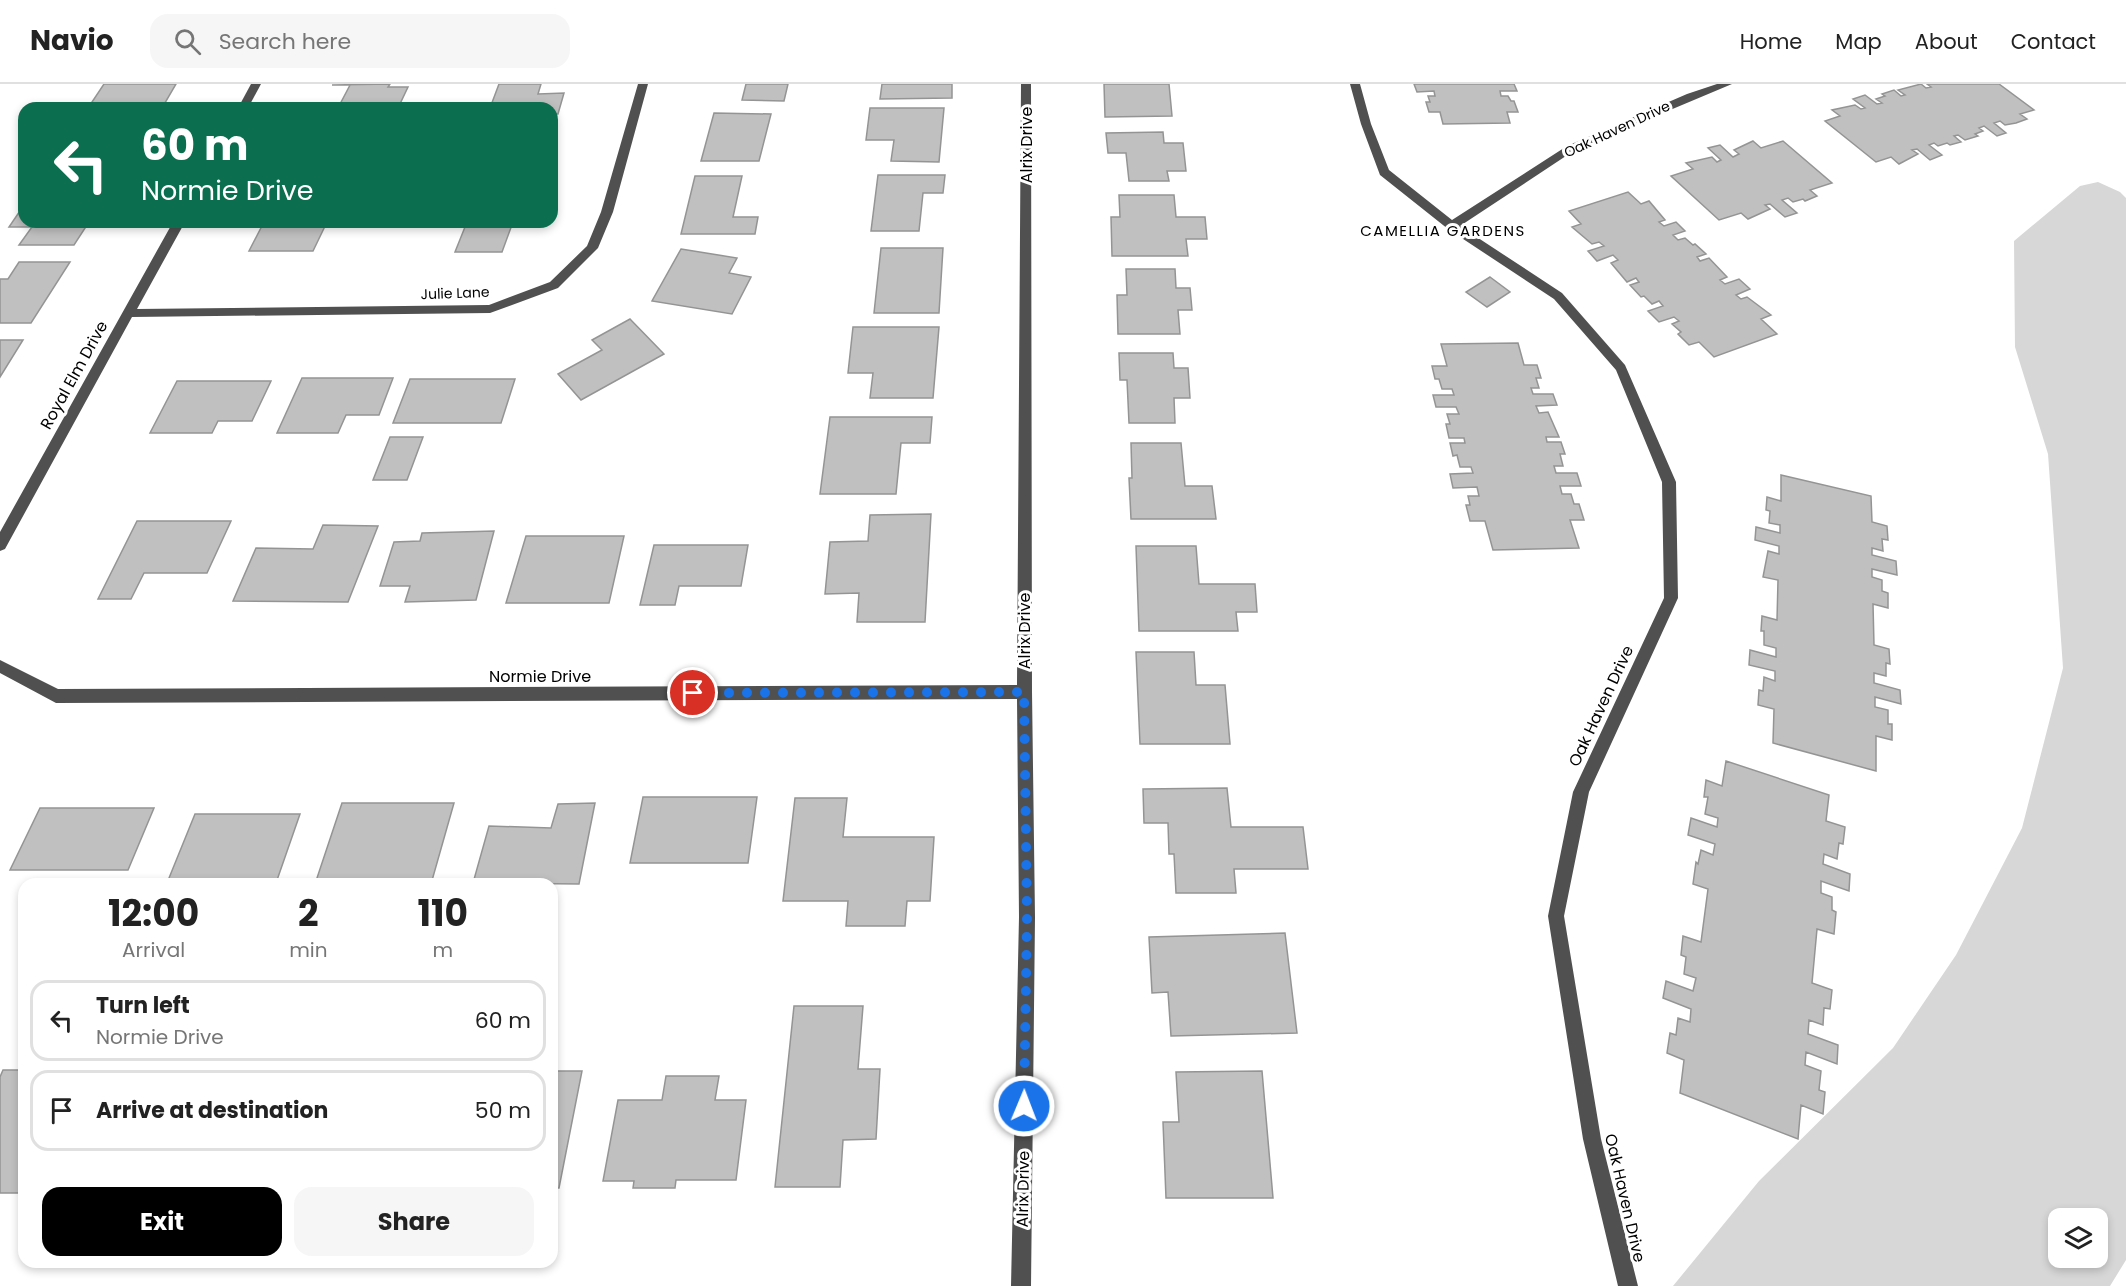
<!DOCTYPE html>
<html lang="en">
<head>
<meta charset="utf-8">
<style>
	:root { --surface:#fff; --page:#f6f6f6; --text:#222; --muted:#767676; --line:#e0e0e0; --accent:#000 }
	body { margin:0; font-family:Poppins,sans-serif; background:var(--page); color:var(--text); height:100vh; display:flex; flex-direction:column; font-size:22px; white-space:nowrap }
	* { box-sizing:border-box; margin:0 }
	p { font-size:20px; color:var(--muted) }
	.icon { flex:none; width:33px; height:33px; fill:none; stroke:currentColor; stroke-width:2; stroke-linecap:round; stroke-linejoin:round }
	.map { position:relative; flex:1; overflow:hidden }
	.drawer { position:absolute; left:18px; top:794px; width:540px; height:390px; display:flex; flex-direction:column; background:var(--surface); border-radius:18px; box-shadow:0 3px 9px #0003 }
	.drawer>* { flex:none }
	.top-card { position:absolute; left:18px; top:18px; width:540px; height:126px; border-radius:18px; box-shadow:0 3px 9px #0003; background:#0b6e4f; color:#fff; overflow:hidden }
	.controls { position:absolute; left:2048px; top:1124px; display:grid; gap:12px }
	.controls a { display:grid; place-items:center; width:60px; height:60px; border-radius:12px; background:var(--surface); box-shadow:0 3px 9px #0003; font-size:30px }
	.pin { position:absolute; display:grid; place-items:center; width:51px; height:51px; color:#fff; margin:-26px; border:3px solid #fff; border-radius:50%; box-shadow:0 2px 6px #0007 }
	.me { position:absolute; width:66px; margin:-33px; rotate:1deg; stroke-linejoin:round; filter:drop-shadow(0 0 4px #0008) }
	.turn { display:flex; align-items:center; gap:21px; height:126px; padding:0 24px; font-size:27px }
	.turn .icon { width:78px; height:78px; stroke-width:2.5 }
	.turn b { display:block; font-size:42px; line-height:51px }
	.eta { display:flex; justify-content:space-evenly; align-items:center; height:102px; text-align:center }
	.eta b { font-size:36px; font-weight:700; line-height:42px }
	.action { display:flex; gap:12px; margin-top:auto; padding:12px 24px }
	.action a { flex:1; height:69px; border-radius:18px; background:var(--accent); color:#fff; font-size:24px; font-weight:700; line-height:69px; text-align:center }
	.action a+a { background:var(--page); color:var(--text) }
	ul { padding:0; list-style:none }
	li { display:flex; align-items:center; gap:18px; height:81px; margin:0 12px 9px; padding:0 12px; border:3px solid var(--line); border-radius:18px }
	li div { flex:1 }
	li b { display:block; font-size:22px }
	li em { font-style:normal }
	header { display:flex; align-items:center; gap:36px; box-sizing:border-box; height:84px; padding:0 30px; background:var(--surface); border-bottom:2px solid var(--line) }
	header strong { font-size:28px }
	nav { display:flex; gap:33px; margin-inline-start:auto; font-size:21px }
	.search { width:420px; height:54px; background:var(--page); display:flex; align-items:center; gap:15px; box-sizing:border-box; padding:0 21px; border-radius:18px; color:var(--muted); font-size:22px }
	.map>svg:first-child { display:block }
	.green { fill:#d7d7d7; fill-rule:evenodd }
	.building { fill:#c0c0c0; stroke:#949494; stroke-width:1.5 }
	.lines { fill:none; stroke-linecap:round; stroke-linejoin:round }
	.minor { fill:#505050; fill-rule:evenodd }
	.route { stroke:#1a73e8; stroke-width:10; stroke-dasharray:0 18 }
	.labels { text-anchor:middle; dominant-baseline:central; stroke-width:6; stroke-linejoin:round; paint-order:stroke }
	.far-street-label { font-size:14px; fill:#000; stroke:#fff }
	.far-neighbourhood-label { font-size:15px; letter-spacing:1.5px; fill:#000; stroke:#fff }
	.street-label { font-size:16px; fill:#000; stroke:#fff }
</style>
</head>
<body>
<header>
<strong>Navio</strong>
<div class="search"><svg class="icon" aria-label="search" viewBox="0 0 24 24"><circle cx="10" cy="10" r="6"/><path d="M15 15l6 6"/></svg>Search here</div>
<nav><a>Home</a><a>Map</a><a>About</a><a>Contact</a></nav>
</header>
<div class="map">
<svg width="2126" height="1202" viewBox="0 0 2126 1202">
	<rect width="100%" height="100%" fill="#fff"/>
	<path class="green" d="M2098,98l22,10 6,6v1062l-16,26h-437l86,-105 134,-133 63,-93 66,-127 41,-160 -15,-214 -33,-107 -1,-106 66,-55zM2058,1134h39v39h-39z"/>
	<g class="building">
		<path d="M104,0h72l-14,24h-74z"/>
		<path d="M390,0l-2,3h20l-10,21h-60l12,-23h-18z"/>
		<path d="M499,0h42l-3,10 26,-1 -6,21h-6v-6h-62z"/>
		<path d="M746,0h42l-4,17 -42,-1z"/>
		<path d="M882,0h70v14l-72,1z"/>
		<path d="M1104,0h65l3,32 -67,1z"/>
		<path d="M1414,0h100l3,7h-17l1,5h7l3,5h3l4,11h-11l3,11 -67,1 -3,-12h-11l-3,-10h4l-2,-6h7l-1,-5 -17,1z"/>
		<path d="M1921,0l5,4 5,-1 -4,-3h72l35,26 -14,4 7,5 -11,4 -11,2 -5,-4 -6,2 12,10 -9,3 -13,-10 -5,2 4,3 -8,3 3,2 -13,4 -7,-5 -4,1 7,6 -11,3 -3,-2 -9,3 -4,-3 -5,2 13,10 -12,5 -13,-11 -5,1 6,4 -19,10 -8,-7 -15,5 -51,-41 15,-5 -8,-6 23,-5 6,4 4,-1 -12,-9 12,-4 12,9 5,-1 -6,-4 9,-3 -3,-2 12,-4 7,6 4,-1 -7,-5z"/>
		<path d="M870,24h74l-5,54 -48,-1 3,-21h-28z"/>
		<path d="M714,29l57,1 -12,47h-58z"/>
		<path d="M1163,48l1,11h19l3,28h-19l2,10h-40l-3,-28h-18l-2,-20z"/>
		<path d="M1753,57l8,7 22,-7 49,42 -22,7 7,6 -12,5 -2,-2 -10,3 -5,-4 -6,2 15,13 -12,4 -15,-13 -5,1 5,4 -22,10 -7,-6 -22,7 -48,-44 22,-7 -7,-6 26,-6 5,5 4,-2 -13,-12 12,-3 13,12 6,-3 -5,-4z"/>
		<path d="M878,91h67l-2,18h-20l-4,38h-48z"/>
		<path d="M695,92h47l-9,41h25l-3,17h-74z"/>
		<path d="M1628,108l13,12 8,-3 16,19 -6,2 5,4 12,-4 9,9 -12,4 5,5 7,-2 8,7 2,-1 11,10 -9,3 3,4 9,-3 18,19 -7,3 5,4 14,-5 11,10 -14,6 5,4 6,-2 24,18 -10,4 16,15 -63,23 -15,-15 -10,3 -11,-11 3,-2 -9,-8 7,-3 -5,-4 -15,5 -11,-11 15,-5 -4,-5 -7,3 -8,-8 -3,1 -11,-12 9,-3 -3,-4 -9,4 -16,-19 7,-3 -5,-5 -16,6 -9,-10 16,-5 -5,-4 -7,2 -20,-17 9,-3 -12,-13z"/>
		<path d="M1119,111h55l2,22h29l2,22h-21l2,17h-76l-1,-39h9z"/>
		<path d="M24,121v17h65l-15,23h-55l13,-18h-23z"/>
		<path d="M264,138h63l-14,29h-64z"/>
		<path d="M467,138h46l-11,30h-47z"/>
		<path d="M881,164h62l-4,65h-65z"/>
		<path d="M681,165l56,9 -8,15 22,4 -19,37 -80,-13z"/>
		<path d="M19,178h51l-39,61h-31v-44h8z"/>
		<path d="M1126,185h49l1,19h14l2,22h-14l2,24h-62l-1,-39h10z"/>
		<path d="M1490,193l20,15 -23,15 -21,-15z"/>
		<path d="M630,235l34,35 -83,46 -23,-26 44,-24 -10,-10z"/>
		<path d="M853,243h86l-6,71h-63l3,-25h-25z"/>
		<path d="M0,256h23l-23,37z"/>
		<path d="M1518,259l6,22h13l4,13h-5l3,10h-8l2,6h20l4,11 -21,1 3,7 9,-1 11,25h-13l1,5h14l4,12h-5l3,12h-9l2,7h21l4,13h-21l2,8h9l3,10h5l5,16h-14l9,28 -86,2 -8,-29h-15l-4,-16h4l-2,-9h11l-2,-9 -24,1 -3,-14 23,-1 -2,-6h-11l-3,-12 -4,1 -3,-13h15l-1,-5h-15l-3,-14h4l-3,-10h12l-3,-7h-20l-3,-12h21l-2,-6h-10l-3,-10h-4l-3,-13h15l-6,-22z"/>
		<path d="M1119,269h54l1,15h14l2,30h-16l1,25h-46l-2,-43h-7z"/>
		<path d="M302,294h91l-14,37h-33l-8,18h-61z"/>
		<path d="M410,295h105l-14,44h-108z"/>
		<path d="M177,297h94l-19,40h-34l-6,12h-62z"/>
		<path d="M830,333h102l-2,26h-29l-5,51h-76z"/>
		<path d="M390,353h33l-16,43h-34z"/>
		<path d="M1131,359h50l4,43h27l4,33h-85l-2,-41h3z"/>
		<path d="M1781,391l90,21 1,26 15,4 1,14 -6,-1 1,12 -11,-3v7l24,6 1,14 -25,-6v8l10,3v11l6,2v15l-15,-4 1,41 15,4 1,15 -4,-1v13l-12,-3v10l26,7 1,14 -26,-7v10l13,3v14h4v16l-16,-4v35l-103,-28 1,-34 -16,-4 1,-15 4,1 1,-14 11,4v-10l-26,-6 1,-15 26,7v-9l-12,-3v-14h-3l1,-15 15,4 1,-40 -15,-3 5,-26 11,3v-8l-24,-6 1,-13 24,6v-8l-11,-2 1,-12 -4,-1 1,-13 14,4z"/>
		<path d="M931,430l-6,108h-68l2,-29 -34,1 5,-52 38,-1 2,-26z"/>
		<path d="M137,437h94l-24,52h-63l-13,26h-33z"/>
		<path d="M323,441l55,1 -30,76 -115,-1 23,-53 57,1z"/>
		<path d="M494,447l-18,69 -71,2 5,-16h-30l14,-44 26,-1 2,-8z"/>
		<path d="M526,452h98l-15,67h-103z"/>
		<path d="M654,461h94l-7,41h-62l-4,19h-35z"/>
		<path d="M1136,462h60l3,38h56l2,28h-21l2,19h-99z"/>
		<path d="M1136,568h58l2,33h29l5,59h-90z"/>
		<path d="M1726,677l103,34 -3,26 19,6 -2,17 -4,-1 -2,16 -13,-5 -1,10 27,10 -1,17 -28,-10v12l11,4v13l4,2 -2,22 -17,-5 -5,54 20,7 -2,19 -6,-1 -1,17 -14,-5 -1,14 30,11 -1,19 -31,-12 -1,13 16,6 -2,19 6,2 -2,22 -22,-9 -3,34 -118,-46 4,-33 -17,-7 3,-20 6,2 2,-17 12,4 1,-13 -28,-11 3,-17 27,10 3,-13 -12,-4 2,-17 -5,-2 2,-19 18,6 7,-53 -15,-5 3,-22 2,2 3,-14 12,5 2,-11 -27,-9 3,-17 26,9 1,-9 -13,-4 3,-17h-4l2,-17 16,6z"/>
		<path d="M1227,704l4,39h72l5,42h-74l2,24h-60l-2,-39h-5l-1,-31h-24l-1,-34z"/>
		<path d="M643,713h114l-9,66h-118z"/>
		<path d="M795,714h52l-4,39h91l-4,64h-23l-2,25h-59l2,-25h-65z"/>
		<path d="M342,719h112l-23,81h-116z"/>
		<path d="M595,719l-16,81 -106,-1 16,-57 62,2 7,-24z"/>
		<path d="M40,724h114l-26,62h-118z"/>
		<path d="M195,730h105l-24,69h-109z"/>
		<path d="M1285,849l12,100 -126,3 -3,-44 -16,1 -3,-56z"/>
		<path d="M794,922h69l-5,63h22l-4,70 -33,1 -3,47h-65z"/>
		<path d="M3,986h21v123h-24v-116z"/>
		<path d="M552,987h30l-23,117h-7z"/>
		<path d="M1262,987l11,127h-107l-3,-76h16l-3,-50z"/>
		<path d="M666,992h53l-4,24h31l-10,80h-60l-1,8h-42l1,-7h-31l15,-81h44z"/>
	</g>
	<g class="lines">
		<g class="minor">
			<path d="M251,0h10l-13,24h-10z"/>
			<path d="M638,0h10l-35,128 -15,36 -40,40 -68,25 -358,4 -127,232 -5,2v-19l173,-310h12l-48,87 352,-4 61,-23 37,-36 14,-34z"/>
			<path d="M1021,0h10l1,608 3,225 -4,369h-20l8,-369 -2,-218 -961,4 -56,-30v-13l58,29 959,-4z"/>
			<path d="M1350,0h10l11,40 18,46 63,50 115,-74 120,-52 30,-10h15l-157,66 -115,76 102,67 63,72 51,117 2,116 -89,194 -25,124 37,223 37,147h-20l-35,-147 -35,-223 25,-124 91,-194 -2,-116 -46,-112 -62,-71 -106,-70 -68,-54 -19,-51z"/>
		</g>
	</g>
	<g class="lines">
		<path class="route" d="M693,609l331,-1 3,225 -3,189"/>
	</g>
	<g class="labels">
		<g class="far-street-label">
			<text transform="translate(1617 45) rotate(-25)">Oak Haven Drive</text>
			<text transform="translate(455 209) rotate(-2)">Julie Lane</text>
		</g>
		<g class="far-neighbourhood-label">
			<text x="1443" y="146">CAMELLIA GARDENS</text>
		</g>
		<g class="street-label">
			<text transform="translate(1026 61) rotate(-90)">Alrix Drive</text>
			<text transform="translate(74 291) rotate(-61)">Royal Elm Drive</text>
			<text transform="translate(1024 547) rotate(-90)">Alrix Drive</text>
			<text x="540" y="592">Normie Drive</text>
			<text transform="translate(1601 622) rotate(-65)">Oak Haven Drive</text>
			<text transform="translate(1023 1105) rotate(-89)">Alrix Drive</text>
			<text transform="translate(1625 1114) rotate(77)">Oak Haven Drive</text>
		</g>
	</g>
</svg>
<div class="controls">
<a><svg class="icon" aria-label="layers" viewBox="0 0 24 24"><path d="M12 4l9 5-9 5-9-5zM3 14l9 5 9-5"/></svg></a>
</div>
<div class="pin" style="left:693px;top:609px;background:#d93025"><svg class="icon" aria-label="arrive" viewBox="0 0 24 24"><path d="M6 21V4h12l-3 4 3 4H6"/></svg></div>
<svg class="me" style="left:1024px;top:1022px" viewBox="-20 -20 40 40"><circle r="17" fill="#1a73e8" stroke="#fff" stroke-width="3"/><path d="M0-11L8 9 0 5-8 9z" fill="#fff"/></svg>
<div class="top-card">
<div class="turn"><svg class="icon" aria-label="left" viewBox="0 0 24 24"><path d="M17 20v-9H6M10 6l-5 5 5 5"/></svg><div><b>60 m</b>Normie Drive</div></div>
</div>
<section class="drawer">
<div class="eta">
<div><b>12:00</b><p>Arrival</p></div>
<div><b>2</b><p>min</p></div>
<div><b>110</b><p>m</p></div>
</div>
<ul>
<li><svg class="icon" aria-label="left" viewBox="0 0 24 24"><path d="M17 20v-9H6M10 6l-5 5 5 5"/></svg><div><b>Turn left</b><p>Normie Drive</p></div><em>60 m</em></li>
<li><svg class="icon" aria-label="arrive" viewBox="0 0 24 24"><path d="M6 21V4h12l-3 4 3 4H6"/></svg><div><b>Arrive at destination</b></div><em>50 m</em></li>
</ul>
<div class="action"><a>Exit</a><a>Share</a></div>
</section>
</div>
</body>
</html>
